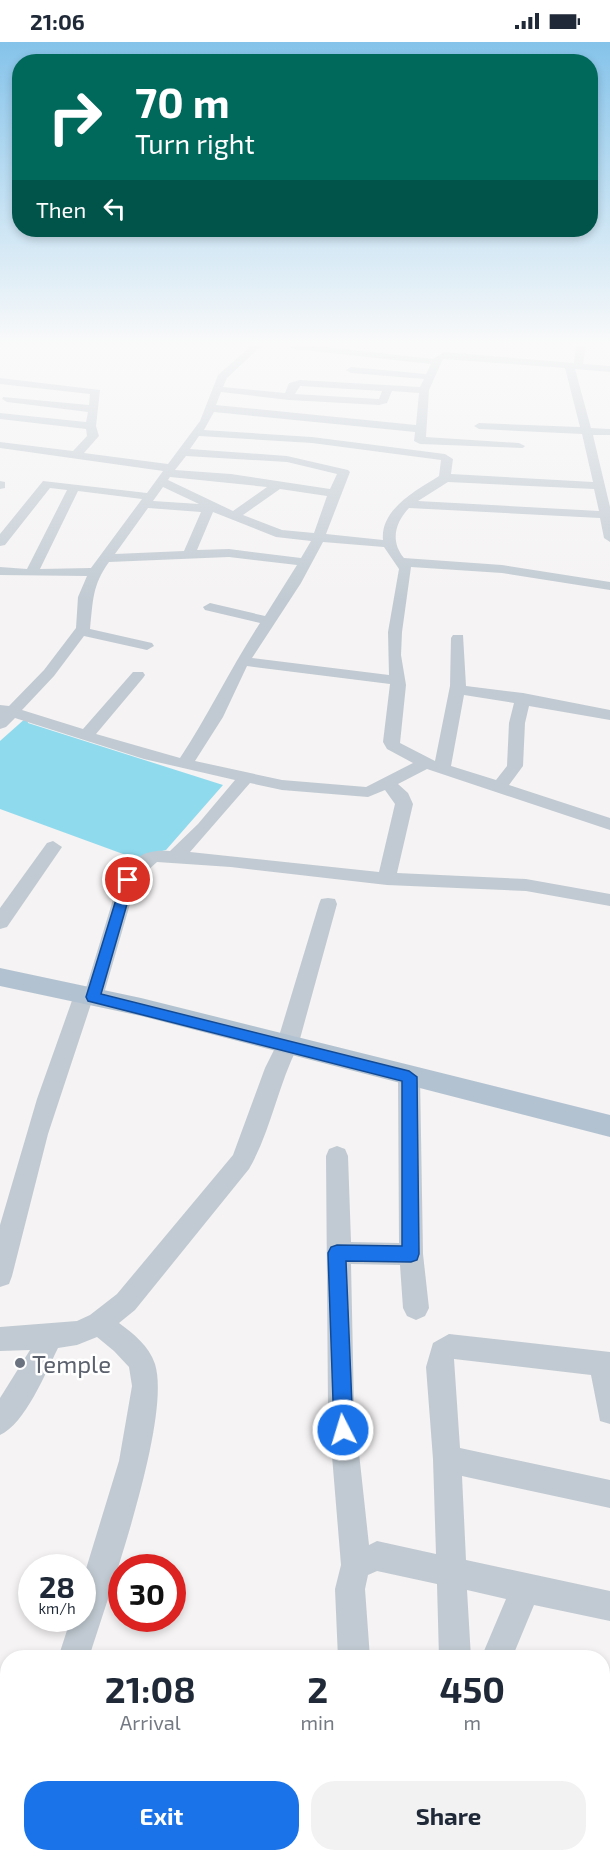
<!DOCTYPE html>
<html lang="en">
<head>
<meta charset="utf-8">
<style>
	:root { --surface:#fff; --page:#f2f2f3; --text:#1f2937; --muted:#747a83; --accent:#1a73e8 }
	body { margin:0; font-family:"Exo 2",sans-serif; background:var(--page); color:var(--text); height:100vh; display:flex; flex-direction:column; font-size:22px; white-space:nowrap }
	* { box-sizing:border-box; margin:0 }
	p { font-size:20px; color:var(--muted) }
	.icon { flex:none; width:33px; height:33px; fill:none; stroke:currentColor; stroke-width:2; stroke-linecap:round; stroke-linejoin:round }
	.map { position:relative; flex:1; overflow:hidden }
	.details { position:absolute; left:0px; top:1608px; width:610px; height:212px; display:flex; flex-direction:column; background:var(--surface); border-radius:24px 24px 0 0; box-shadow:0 3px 9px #0003 }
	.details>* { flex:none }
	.banner { position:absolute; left:12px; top:12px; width:586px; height:183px; border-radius:24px; box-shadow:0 3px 9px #0003; background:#00695c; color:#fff; overflow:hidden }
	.speed { position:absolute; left:18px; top:1512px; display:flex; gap:12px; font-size:30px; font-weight:700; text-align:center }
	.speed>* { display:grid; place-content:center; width:78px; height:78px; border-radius:50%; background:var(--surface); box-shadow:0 3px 9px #0003; line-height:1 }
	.speed small { font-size:15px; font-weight:400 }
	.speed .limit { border:9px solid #d22; background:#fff; color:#111 }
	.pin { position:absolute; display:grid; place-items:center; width:51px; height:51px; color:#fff; margin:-26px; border:3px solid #fff; border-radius:50%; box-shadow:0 2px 6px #0007 }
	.me { position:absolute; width:66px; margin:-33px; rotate:355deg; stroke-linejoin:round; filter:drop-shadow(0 0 4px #0008) }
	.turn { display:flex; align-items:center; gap:21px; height:126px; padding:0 24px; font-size:27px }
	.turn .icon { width:78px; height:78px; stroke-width:2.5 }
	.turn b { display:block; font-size:42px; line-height:51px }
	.then { display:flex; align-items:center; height:57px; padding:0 24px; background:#0003; gap:12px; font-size:22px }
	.eta { display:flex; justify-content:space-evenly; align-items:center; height:102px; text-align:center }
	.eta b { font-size:36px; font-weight:700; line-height:42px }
	.cta { display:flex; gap:12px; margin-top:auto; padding:12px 24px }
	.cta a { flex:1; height:69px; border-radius:24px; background:var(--accent); color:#fff; font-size:24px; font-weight:700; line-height:69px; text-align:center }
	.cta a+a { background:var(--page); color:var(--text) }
	.status { display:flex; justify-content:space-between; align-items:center; height:42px; padding:0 30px; background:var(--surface); direction:ltr }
	.status svg { height:16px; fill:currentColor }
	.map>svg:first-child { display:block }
	.water { fill:#90daee }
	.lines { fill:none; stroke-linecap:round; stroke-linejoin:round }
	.minor { fill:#c1cad2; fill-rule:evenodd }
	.major { fill:#b3c2d1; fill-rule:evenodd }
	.route { fill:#1a73e8; stroke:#114b97; stroke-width:1.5 }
	.worship-dot { fill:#6b7280; stroke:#fff; stroke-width:2 }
	.labels { text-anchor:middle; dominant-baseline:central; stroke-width:5; stroke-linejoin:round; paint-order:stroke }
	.near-worship-label { font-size:24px; fill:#5b616d; stroke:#fff; text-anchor:start }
</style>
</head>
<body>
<div class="status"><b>21:06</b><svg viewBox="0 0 49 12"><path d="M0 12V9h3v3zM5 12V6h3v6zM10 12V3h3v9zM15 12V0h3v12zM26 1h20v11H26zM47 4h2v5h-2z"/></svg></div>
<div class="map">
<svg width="610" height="1819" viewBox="0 0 610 1819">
	<rect width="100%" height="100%" fill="#f5f3f3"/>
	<path class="water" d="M27,675l1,6 195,62 -57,65 -32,8 -134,-49v-68z"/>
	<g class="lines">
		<g class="minor">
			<path d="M251,304h10l-34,32 -4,9 62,6 4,-10 11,-3 120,7 4,-8 -73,-6 -5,-3 5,-3 75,7 5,-10 -137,-15 -5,-3h29l115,13 11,-7 130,11 2,-17h10l-3,18 27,2v6l-35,-3 16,59 19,1v6h-17l17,72v35l-6,-4 -4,-20 -191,-10c-14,15 -19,33 -5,50l98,7 108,17v8l-108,-17 -91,-6 -9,65 -1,23 5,30 -6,58 35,18 15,-75 1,-48 2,-3h10l3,51 57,7 87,17v10l-81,-14 -4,17 -2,43 -14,19 101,33v12l-183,-61 -29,15 10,9 5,11 -16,69 129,6 84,15v12l-84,-15 -139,-6 -156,-18 -74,-5 -20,18 -34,117 -3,5 -9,2 -43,130 -36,142 -3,8 -9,3v-62l37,-126 37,-104 3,-5 9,-2 33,-108c14,-23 25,-31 51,-29l28,-27 37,-44 -91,-21 -129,-41 -9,9 -6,2v-24l9,1 35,-36 32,-42 2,-31 9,-21 -87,-1v-8l27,2 40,-79 -17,-2 -45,57 -5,1v-12l43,-53 104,12 16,-22 -163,-23v-6l73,9 14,-15 -1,-7 -86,-10v-6l86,9 2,-10 -81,-10 -5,-3 1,-2 86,8 1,-11 -90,-10v-6l100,12 -4,36 3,10 -15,17 84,11 32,-43 18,-46zM443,317l122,9 15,59 -101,-4 -5,3 5,3 103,5 11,48 -142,-8 2,-15 -8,-5 -133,-17 -108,-7 10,-18 201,20 -1,9 6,3 103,4 2,-2 -6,-3 -93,-6 3,-47zM300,344l82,5 -3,8 -84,-5zM392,349l27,2 -3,32 -200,-20 5,-13 68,8 90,5 8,-2zM199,394l113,7 129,17 -2,16c-22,14 -59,33 -56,64l-57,-6 24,-62 -2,-2 -61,-14 -97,-7zM186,414l101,6 50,12 -7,15 -99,-15 -56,-4zM170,435l97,10 -34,24 -65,-31zM448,440l146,7 5,22 -181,-10zM163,445l36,17 -46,-3zM280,447l47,7 -13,37 -32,-3 -39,-15zM78,449l64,8 -51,69 -51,1zM148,466l53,4 -17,39 -69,3zM213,470l63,25 35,4 -10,17 -72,-9 -32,1zM323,500l61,5 15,22 -11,63 1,43 -137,-17 49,-75zM229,515l68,8 -32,51 -55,-13 -7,4 2,3 55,13c-29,44 -51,91 -80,135l-84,-24 47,-56 2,-3 -2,-3h-10l-50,57 -61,-19 32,-34 30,-40 63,14 7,-4 -2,-3 -62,-14c3,-27 2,-44 19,-67zM247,624l143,18 -7,58 4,7 26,14 -47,24 -84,-7 -87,-19 28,-44zM464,653l50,8 -5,20 -2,43 -11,14 -45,-14zM250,741l32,7 86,7 17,-7 10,14 -16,68 -189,-20z"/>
			<path d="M0,439l5,1v6l-5,1z"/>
			<path d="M53,799l9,6 -55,80 -7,2v-21l47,-65z"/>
			<path d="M328,856l7,1 2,5 -39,142c-20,39 -27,85 -49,123l-114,141 -16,13c15,11 30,23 36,41 17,56 -47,232 -66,294h-31l13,-40h11v-36l37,-121 13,-75 -3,-19 -15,-16 -17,-14 -20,8 -19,3c-12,24 -33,76 -58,87v-37l30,-48 -30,1v-24l77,-6 13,-6 27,-21 116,-139 32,-87 11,-22 43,-142 2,-5z"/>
			<path d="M409,1025l8,3 3,6 3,178 6,54 -4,8 -9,4 -9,-4 -4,-8 -3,-43 -49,-1 3,143 15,138 8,-4 59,13 -3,-95 -7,-92 7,-24 16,-9 161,18v72l-10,-3 -9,-46 -137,-16 6,89 150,32v28l-148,-32 4,84 144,31v30l-76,-16 -22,53h-31l25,-59 -39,-9 4,68h-32l-2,-74 -60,-13 -9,4 -3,14 5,69h-32l-3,-69 6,-24 -13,-158 -2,-251 3,-7 8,-3 8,3 3,7 3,86 48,1 -1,-167 3,-6z"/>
			<path d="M8,1799v13h26l-2,7h-32v-7z"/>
			<rect x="177" y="1812" width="34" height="7"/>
			<path d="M347,1812h34l1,7h-34z"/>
			<path d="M497,1812h47l3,7h-47z"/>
		</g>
		<path class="major" d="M0,926l141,30 469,117v22l-469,-121 -141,-30z"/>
	</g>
	<linearGradient id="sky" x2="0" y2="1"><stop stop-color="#85c3ea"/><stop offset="0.54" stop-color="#fafafa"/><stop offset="1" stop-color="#fafafa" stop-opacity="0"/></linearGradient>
	<rect width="610" height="558" fill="url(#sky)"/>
	<path class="route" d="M128,834l6,4 -33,114 308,77 8,6 2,177 -2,6 -6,2 -65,-1 7,169 -3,6 -7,3 -6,-3 -3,-6 -6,-177 3,-6 6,-2 65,1v-165l-314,-80 -2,-4 36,-117z"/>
	<circle class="worship-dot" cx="20" cy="1321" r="6"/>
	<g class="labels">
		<g class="near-worship-label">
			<text x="32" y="1321">Temple</text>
		</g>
	</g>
</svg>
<div class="speed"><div>28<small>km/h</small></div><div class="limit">30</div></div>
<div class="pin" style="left:128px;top:838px;background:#d93025"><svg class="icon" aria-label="arrive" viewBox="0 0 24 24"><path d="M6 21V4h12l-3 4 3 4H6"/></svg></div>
<svg class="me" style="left:343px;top:1388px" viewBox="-20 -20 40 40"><circle r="17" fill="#1a73e8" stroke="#fff" stroke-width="3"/><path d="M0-11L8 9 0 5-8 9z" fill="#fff"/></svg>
<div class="banner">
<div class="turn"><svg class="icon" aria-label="right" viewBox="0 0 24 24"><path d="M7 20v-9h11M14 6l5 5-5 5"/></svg><div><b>70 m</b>Turn right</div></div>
<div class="then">Then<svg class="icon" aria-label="left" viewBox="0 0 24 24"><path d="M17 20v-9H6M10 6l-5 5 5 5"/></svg></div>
</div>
<section class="details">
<div class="eta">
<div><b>21:08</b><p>Arrival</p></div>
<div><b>2</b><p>min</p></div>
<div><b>450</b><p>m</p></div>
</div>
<div class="cta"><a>Exit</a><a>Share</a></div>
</section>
</div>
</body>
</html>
